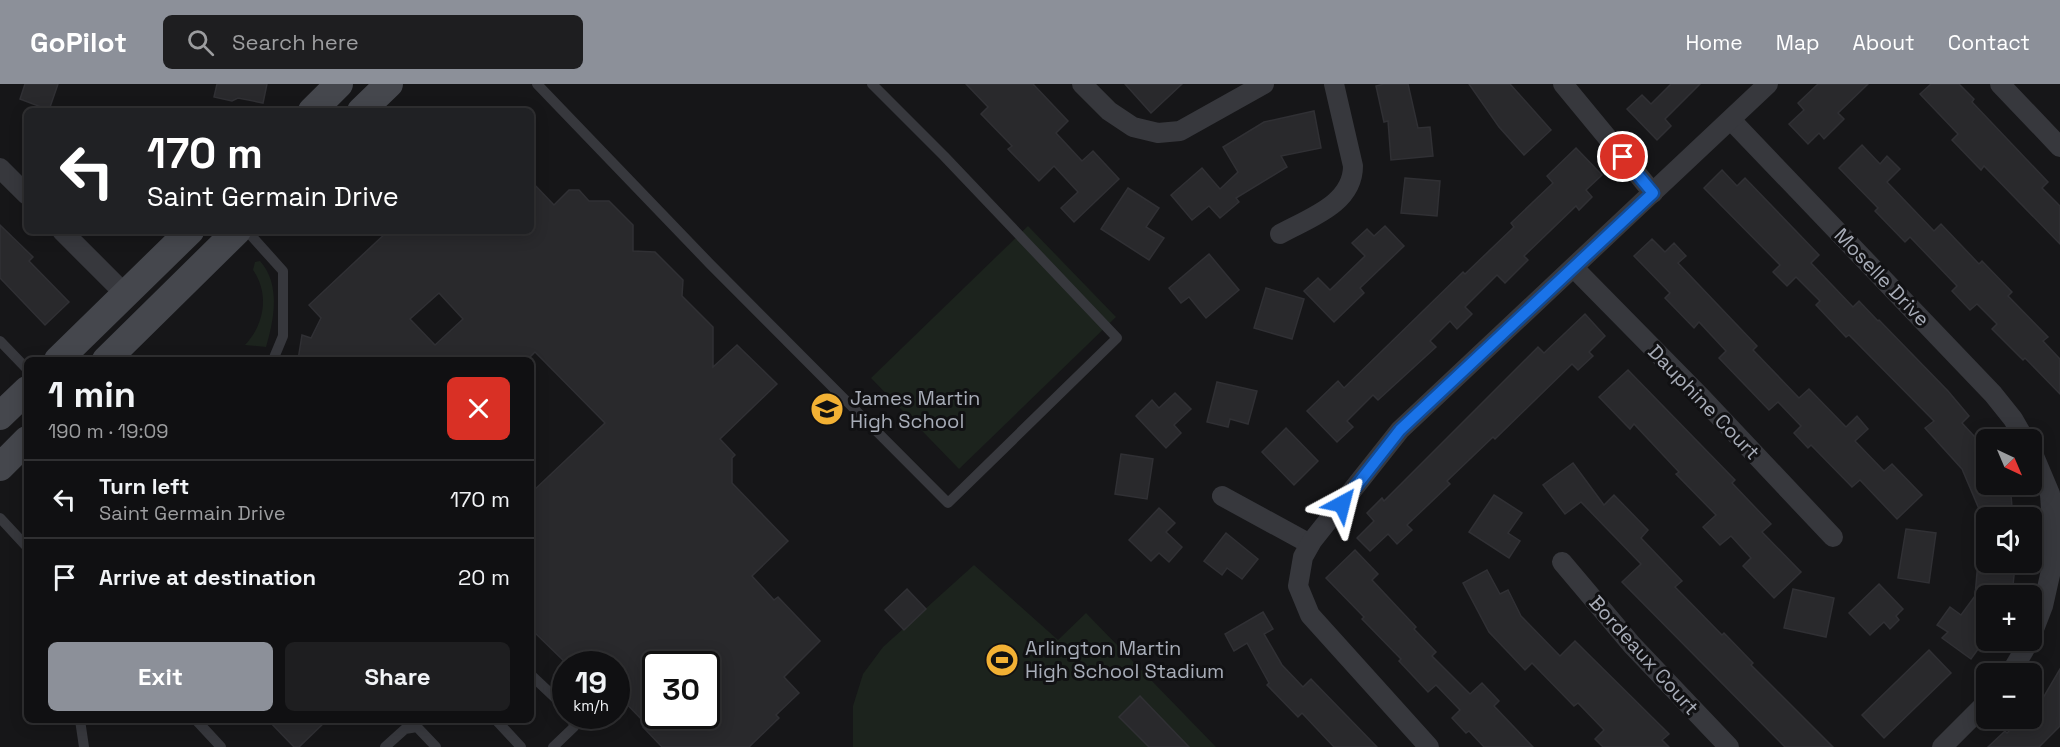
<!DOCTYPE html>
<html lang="en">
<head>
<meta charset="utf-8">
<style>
	:root { --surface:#101012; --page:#1e1e20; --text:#f1f3f6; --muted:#9c9d9f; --line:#303032; --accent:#8c9099 }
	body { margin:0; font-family:"Space Grotesk",sans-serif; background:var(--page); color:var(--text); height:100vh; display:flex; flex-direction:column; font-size:22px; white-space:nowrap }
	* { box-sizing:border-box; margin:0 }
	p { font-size:20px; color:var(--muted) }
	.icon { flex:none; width:33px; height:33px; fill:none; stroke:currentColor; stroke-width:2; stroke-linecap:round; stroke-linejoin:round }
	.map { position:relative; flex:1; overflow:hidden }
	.sheet { position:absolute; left:24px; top:273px; width:510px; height:366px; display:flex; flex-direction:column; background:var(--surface); border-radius:9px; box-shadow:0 3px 15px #0003,0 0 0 2px var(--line) }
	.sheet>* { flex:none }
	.guide { position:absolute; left:24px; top:24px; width:510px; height:126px; border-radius:9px; box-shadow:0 3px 15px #0003,0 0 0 2px var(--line); background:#202124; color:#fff; overflow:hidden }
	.needle { width:39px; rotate:136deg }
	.fabs { position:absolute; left:1976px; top:345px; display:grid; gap:12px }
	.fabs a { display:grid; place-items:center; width:66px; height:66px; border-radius:9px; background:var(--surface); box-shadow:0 3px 15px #0003,0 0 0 2px var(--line); font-size:30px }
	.speed { position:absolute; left:552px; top:567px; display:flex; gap:12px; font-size:30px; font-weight:700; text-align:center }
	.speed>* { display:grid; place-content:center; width:78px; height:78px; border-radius:50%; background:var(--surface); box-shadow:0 3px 15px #0003,0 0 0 2px var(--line); line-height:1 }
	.speed small { font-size:15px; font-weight:400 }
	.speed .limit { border:3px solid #111; border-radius:9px; background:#fff; color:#111 }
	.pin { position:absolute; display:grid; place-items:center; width:51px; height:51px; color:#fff; margin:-26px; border:3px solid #fff; border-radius:50%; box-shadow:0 2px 6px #0007 }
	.me { position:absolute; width:66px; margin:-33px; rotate:38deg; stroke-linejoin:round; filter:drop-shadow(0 0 4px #0008) }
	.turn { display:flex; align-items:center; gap:21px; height:126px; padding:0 24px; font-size:27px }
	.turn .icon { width:78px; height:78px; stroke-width:2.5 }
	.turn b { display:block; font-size:42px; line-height:51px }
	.round { display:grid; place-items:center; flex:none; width:63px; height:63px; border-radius:9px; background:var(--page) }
	.overview { display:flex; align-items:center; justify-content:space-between; height:102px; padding:0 24px }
	h1 { font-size:36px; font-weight:700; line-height:45px }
	.button { display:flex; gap:12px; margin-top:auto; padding:12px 24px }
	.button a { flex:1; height:69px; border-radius:9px; background:var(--accent); color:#fff; font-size:24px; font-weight:700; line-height:69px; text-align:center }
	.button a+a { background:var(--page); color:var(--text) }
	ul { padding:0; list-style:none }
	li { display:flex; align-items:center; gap:18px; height:78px; padding:0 24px; border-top:2px solid var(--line) }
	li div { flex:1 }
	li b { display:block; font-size:22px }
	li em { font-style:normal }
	header { display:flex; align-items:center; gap:36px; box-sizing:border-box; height:84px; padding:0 30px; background:var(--accent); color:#fff }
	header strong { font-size:28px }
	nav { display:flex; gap:33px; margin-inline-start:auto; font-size:21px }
	.search { width:420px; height:54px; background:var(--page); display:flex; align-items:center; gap:15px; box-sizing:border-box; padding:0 21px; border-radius:9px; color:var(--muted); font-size:22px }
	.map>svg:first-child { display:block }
	.green { fill:#1c231d }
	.building { fill:#29292c; stroke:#303034; stroke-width:1.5; fill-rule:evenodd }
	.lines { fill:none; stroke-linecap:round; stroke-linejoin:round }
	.service { stroke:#37383d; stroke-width:10 }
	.minor { stroke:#37383d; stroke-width:20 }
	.secondary { stroke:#45474d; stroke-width:28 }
	.route-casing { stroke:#114b97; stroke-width:15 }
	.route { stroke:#1a73e8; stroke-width:10 }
	.labels { text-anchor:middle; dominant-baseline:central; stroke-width:6; stroke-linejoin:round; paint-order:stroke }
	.street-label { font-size:20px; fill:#a8adb8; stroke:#111113 }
	.poi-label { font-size:20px; fill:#a8adb8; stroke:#111113; text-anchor:start }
</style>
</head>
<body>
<header>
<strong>GoPilot</strong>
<div class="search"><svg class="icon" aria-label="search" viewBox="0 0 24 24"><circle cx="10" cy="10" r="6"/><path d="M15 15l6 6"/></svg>Search here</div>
<nav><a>Home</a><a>Map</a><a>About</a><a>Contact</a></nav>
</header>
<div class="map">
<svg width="2060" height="663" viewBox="0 0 2060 663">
	<rect width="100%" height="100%" fill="#161618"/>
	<g class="green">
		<path d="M1028,142l88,91 -157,152 -88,-91z"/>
		<path d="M260,177c21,23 14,59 6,86l-21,-2c19,-20 25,-51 8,-75l2,-8z"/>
		<path d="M974,481l84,75 28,-27 130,134h-363v-41l10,-32 20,-27z"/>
	</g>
	<g class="building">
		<path d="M25,0h33l-9,26 -29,-11z"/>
		<path d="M217,0h50l-4,19 -25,-5 -6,3 -18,-4z"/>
		<path d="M966,0h67l35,37 -12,12 26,28 11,-10 26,28 -45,43 -13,-14 17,-16 -24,-26 -15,15 -31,-32 4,-3 -31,-32 7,-7z"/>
		<path d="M1125,0h57l-31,29z"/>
		<path d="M1384,0h24l10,44 12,-1 3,29 -42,4 -3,-39 -4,1 -8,-36z"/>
		<path d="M1469,0h41l41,46 -27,25 -25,-28z"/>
		<path d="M1671,0h29l-35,35 6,7 -14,14 -30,-31 15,-14 9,9z"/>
		<path d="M1818,0h50l-30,29 6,6 -20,20 -5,-6 -11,11 -19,-20 15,-14 -6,-7z"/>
		<path d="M1931,0h28l15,15 -2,3 76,80 -6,6 18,18v38l-76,-78 -3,4 -29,-30 6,-6 -38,-40z"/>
		<path d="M1314,27l7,37 -40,8 6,11 -51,31 3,4 -19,16 -11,-12 -17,14 -21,-25 31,-27 18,21 18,-17 -15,-25 41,-25z"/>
		<path d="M1862,61l18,19 7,-8 13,13 -13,13 47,49 7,-7 38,40 3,-3 30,31 -4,4 40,41 -5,4 17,18v35l-35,-36 -2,2 -31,-31 5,-5 -20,-20 -7,6 -18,-19 5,-5 -47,-49 -5,5 -30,-31 3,-3 -39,-40z"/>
		<path d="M1576,64l26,27 -16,15 6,7 -13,13 -3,-4 -52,50 4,4 -23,23 -8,-8 -32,32 7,7 -15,15 -7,-8 -20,20 6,6 -58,53 -5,-5 -26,26 6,6 -16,15 -30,-31 31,-30 6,7 119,-116 2,2 49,-47 -3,-4 42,-40 -6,-7z"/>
		<path d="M1722,86l15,16 8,-8 74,77 -8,8 42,44 6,-6 19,20 1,-1 69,71 21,25 -7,7 24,26v35h24l3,34h-34v-9l-17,-40 -37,-41 9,-7 -85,-86 -3,2 -30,-32 4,-4 -24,-24 -9,9 -14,-14 7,-7 -76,-77z"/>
		<path d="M1405,94l35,3 -3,35 -36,-3z"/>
		<path d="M531,97l23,24 15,-15h10l10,11h20l24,24v26l22,1 28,28 -1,16 31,31v40l24,-22 40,39 -57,55 15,16 -3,3v25l56,58 -36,35 22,24 4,-3 42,44 -36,36 15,16 -23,22 3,3 -30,29h-87l-19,-20 3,-3 -30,-31v-29h-49l-36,-35v-136l74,-70 -70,-71 -8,8h-229l4,-25 9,3 10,-20 -12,-13 79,-74h143zM439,209l24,26 -28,26 -25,-26zM656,580h50v52h-50z"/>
		<path d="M1128,104l31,20 -13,19 18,11 -15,22 -48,-31z"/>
		<path d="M0,141l33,32 -4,4 40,41 -24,23 -45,-47z"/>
		<path d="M1385,142l19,20 -44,42 4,5 -30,29 -30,-31 14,-13 12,12 35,-34 -13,-13 15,-14 7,7z"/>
		<path d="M1652,155l13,13 9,-9 12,13 -8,7 79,83 -4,4 46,48 10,-9 37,38 11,-11 11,13 -13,12 29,30 8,-7 30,31 -25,24 -37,-39 -8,7 -41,-42 -3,3 -14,-15 7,-7 -23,-24 -9,8 -50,-52 7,-7 -27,-29 -5,6 -29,-30 5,-5 -36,-37z"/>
		<path d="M1209,170l30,36 -33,28 -17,-21 -8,6 -12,-15z"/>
		<path d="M1266,204l38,11 -12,40 -38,-11z"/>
		<path d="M1585,230l20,22 -16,16 4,4 -15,14 -6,-6 -77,75 -2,-2 -46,44 3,3 -43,41 5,5 -15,14 -9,-10 -18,17 -13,-13 17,-17 -7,-8 15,-15 2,3 154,-154 6,6z"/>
		<path d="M1628,286l107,110 -3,3 39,41 -9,8 39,40 -27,26 -31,-32 8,-8 -20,-22 -11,9 -17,-18 13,-12 -40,-41 3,-2 -45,-48 -4,5 -31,-32z"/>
		<path d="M1217,298l40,9 -9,33 -18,-5 -2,8 -21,-5z"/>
		<path d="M1175,309l16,16 -17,16 7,8 -15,15 -30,-32 16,-16 7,8z"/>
		<path d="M1286,344l32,33 -24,24 -32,-33z"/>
		<path d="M1121,370l32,5 -6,40 -32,-5z"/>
		<path d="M1573,379l31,42 10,-10 34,35 -7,8 41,43 -7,6 47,48 2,-2 29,30 -2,2 82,82h-48l-163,-165 19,-18 -60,-62 -16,12 -22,-29z"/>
		<path d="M1494,411l28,18 -14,20 12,8 -11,17 -40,-26z"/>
		<path d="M1159,424l16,15 -9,9 16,15 -13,15 -10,-9 -8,8 -22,-21z"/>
		<path d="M1906,445l30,4 -7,50 -31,-5z"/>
		<path d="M1226,449l32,26 -16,20 -15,-11 -5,7 -18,-14z"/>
		<path d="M1355,466l23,24 -6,6 44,47 -2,2 22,23 -4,4 38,38 12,-11 17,18 -5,5 39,41h-49l-15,-16 -3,2 -14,-15 8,-8 -24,-25 -8,7 -29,-31 2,-2 -39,-40 2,-2 -38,-39z"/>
		<path d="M1978,477l37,4 -3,31h-26v42l-15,21 -29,-21 6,-6 -11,-7 13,-18 11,8 14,-19z"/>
		<path d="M1487,486l13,24 8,-4 13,26 39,40 15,-15 94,93 -7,6 7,7h-66l-8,-8 9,-9 -26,-27 -4,3 -42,-43 -7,7 -36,-38 -26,-49z"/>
		<path d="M1879,500l24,25 -7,7 3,4 -9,9 -6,-7 -14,13 -21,-22z"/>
		<path d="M907,505l19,20 -22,21 -19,-20z"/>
		<path d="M1793,505l41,9 -8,39 -42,-9z"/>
		<path d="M1263,528l10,17 -9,5 18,31 21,22 8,-8 66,68h-43l-32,-34 -4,4 -31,-32 2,-2 -22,-40 -13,8 -9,-17z"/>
		<path d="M1929,566l22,23 -67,65 -22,-23z"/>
		<path d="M2060,585v57l-21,21h-51l17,-16 2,2 15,-15h9v-8l12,-12z"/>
		<path d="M1140,612l49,51h-40l-30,-30z"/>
		<path d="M268,636h59l-28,27h-5z"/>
	</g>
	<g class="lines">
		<g class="service">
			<path d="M537,0l174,181 237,238 169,-165 -173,-182 -72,-72"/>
			<path d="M247,147l36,40v65l-10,24"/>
			<path d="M0,257l27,28"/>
			<path d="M0,434l27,29"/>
			<path d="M531,591l35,33"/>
			<path d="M80,636l4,27"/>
			<path d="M196,636l25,27"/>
			<path d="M496,636l25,27"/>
			<path d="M385,663l20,-18 12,-2 19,20"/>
			<path d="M553,663l21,-20 -2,-11"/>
		</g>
		<g class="minor">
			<path d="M1082,0l27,27 24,16 25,6 22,-2 84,-47"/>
			<path d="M1563,0l90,109"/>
			<path d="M2000,0l60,63"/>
			<path d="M1731,36l262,274 20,25 12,21"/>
			<path d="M0,84l27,27"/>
			<path d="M62,147l63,63"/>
			<path d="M1280,150c29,-16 73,-30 73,-68l-19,-82"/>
			<path d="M1574,184l127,129 132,140"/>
			<path d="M2031,365l19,45 4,63 -11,49 -12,31"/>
			<path d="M1222,412l88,48"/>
			<path d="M1562,478l70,83 97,102"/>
			<path d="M2010,590l20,-34"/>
			<path d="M1429,663l-119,-132 -12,-29 5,-29 9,-16 88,-111 368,-346"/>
			<path d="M1942,663l44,-44"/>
		</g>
		<g class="secondary">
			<path d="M312,27l27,-27"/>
			<path d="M361,27l28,-27"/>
			<path d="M58,276l132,-129"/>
			<path d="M106,276l131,-129"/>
			<path d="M0,332l27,-26"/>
			<path d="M0,383l27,-27"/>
		</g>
	</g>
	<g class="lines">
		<defs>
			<path id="route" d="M1342,420l58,-74 253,-237 -30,-36"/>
		</defs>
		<use href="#route" class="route-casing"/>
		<use href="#route" class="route"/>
	</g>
	<defs>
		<symbol id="school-disc" viewBox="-11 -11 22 22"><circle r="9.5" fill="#f2b134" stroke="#111113"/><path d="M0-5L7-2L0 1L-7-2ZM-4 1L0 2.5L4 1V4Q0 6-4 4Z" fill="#111"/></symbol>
		<symbol id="stadium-disc" viewBox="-11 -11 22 22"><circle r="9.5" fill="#f2b134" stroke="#111113"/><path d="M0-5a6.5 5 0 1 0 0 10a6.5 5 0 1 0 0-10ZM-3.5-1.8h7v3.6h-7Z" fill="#111"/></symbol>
	</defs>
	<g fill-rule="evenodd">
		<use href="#school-disc" x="808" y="306" width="38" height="38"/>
		<use href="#stadium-disc" x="983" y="557" width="38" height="38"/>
	</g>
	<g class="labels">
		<g class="street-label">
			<text transform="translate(1882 193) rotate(46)">Moselle Drive</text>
			<text transform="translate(1704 318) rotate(46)">Dauphine Court</text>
			<text transform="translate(1644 571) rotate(48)">Bordeaux Court</text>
		</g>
		<g class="poi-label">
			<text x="850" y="314">James Martin<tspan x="850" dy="23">High School</tspan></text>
			<text x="1025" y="564">Arlington Martin<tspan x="1025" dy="23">High School Stadium</tspan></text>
		</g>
	</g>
</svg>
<div class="fabs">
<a><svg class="needle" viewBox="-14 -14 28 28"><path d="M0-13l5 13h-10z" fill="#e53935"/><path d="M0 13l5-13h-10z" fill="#9c9d9f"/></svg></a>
<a><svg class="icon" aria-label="sound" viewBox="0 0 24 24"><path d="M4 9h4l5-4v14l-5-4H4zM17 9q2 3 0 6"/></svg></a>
<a>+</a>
<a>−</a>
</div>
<div class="speed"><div>19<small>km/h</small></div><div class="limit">30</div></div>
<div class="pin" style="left:1623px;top:73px;background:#d93025"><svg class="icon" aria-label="arrive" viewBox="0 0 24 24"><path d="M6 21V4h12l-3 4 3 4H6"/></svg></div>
<svg class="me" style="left:1342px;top:420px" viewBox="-20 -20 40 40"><path d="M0-17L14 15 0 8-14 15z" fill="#1a73e8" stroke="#fff" stroke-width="4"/></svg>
<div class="guide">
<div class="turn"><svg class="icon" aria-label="left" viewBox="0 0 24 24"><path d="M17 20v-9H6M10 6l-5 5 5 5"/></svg><div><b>170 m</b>Saint Germain Drive</div></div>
</div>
<section class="sheet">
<div class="overview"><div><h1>1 min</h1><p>190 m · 19:09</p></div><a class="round" style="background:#d93025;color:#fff"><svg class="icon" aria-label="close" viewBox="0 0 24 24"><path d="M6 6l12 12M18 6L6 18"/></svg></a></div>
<ul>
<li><svg class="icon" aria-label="left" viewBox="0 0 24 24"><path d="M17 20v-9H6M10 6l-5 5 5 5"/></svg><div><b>Turn left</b><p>Saint Germain Drive</p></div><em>170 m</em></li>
<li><svg class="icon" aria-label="arrive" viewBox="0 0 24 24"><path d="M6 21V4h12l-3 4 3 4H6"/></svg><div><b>Arrive at destination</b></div><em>20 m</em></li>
</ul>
<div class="button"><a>Exit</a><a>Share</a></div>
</section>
</div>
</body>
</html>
